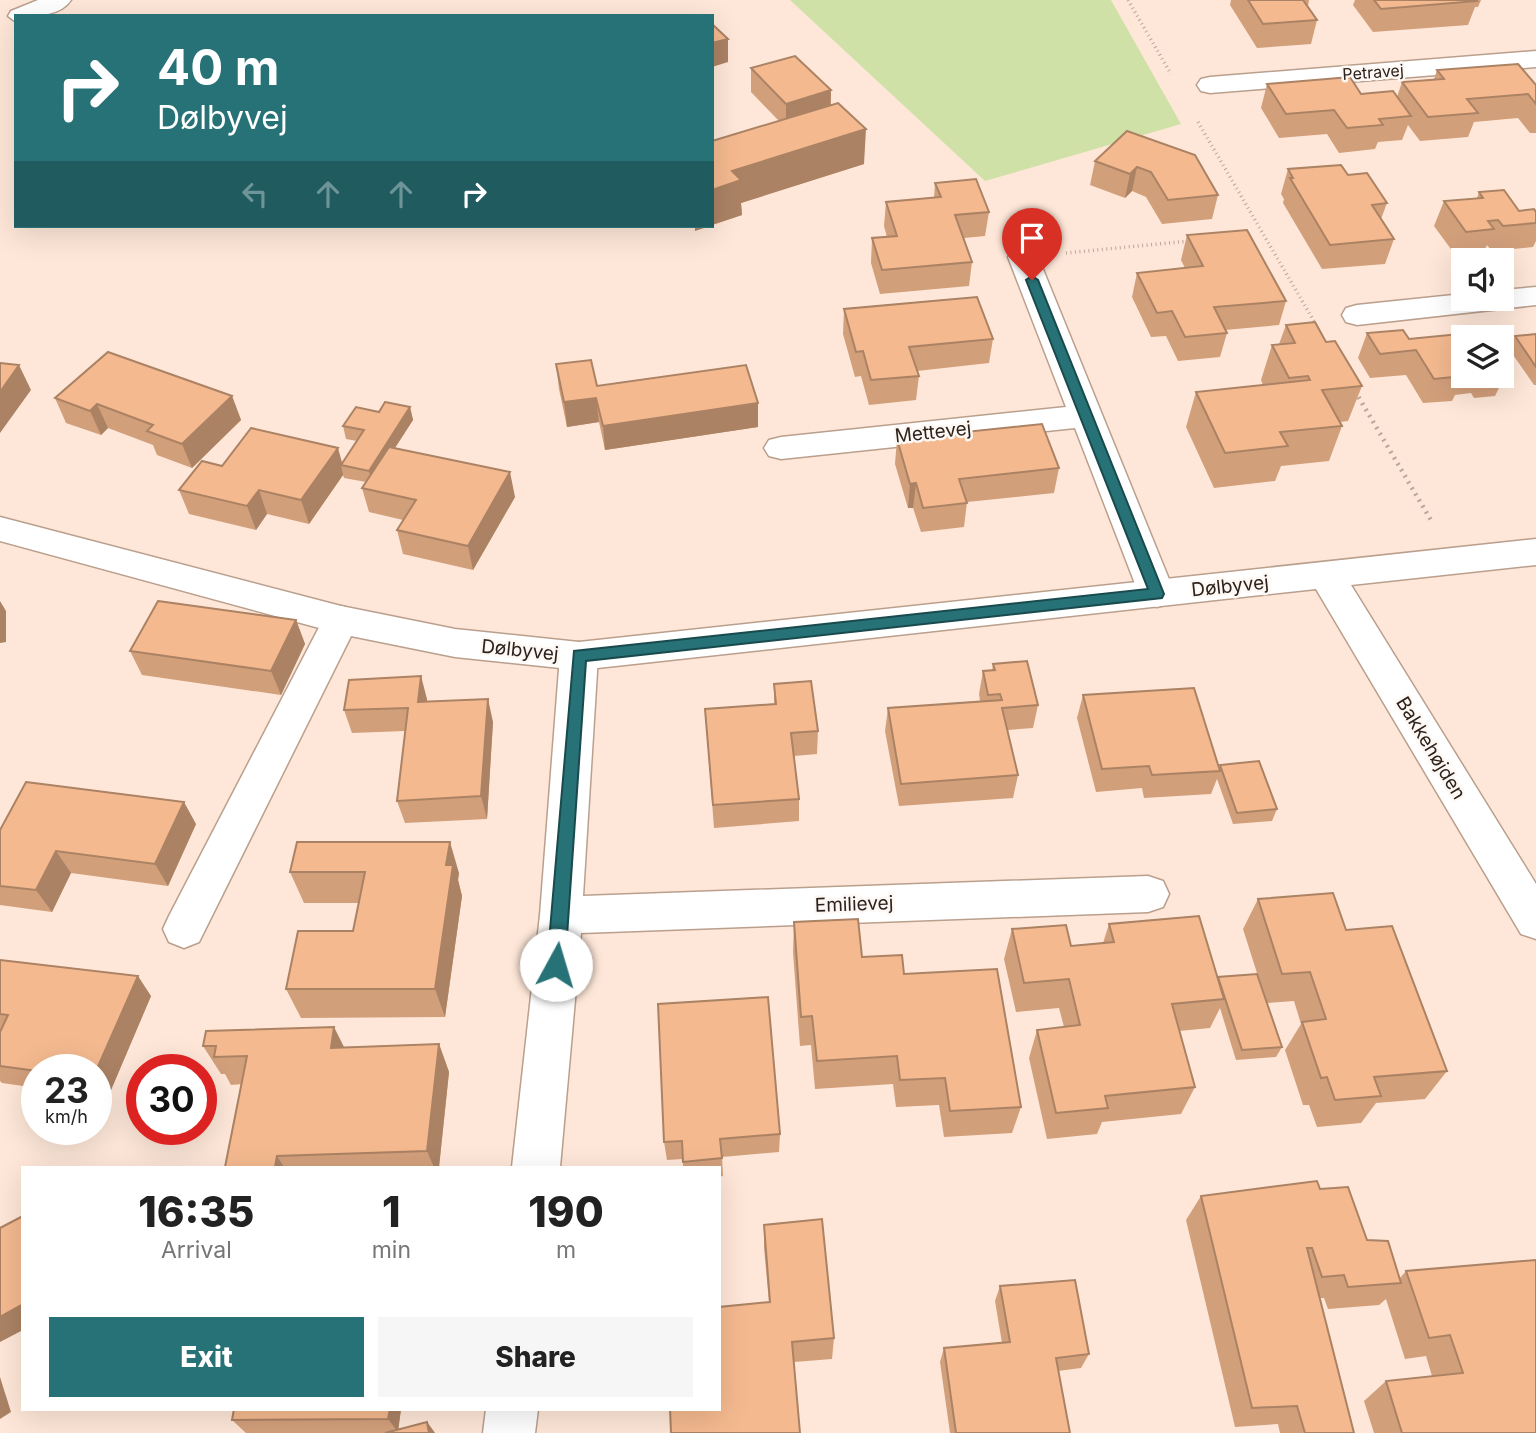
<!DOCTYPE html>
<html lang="en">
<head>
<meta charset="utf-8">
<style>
	:root { --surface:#fff; --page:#f6f6f6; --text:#222; --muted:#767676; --accent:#277277 }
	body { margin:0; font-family:Inter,sans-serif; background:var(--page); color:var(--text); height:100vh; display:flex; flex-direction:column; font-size:26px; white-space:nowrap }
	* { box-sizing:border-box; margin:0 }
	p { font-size:23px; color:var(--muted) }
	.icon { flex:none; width:38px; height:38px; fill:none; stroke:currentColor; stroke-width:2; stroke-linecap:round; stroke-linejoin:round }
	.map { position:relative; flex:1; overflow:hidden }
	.panel { position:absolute; left:21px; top:1166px; width:700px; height:245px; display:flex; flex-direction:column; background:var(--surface); border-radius:0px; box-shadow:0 7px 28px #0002 }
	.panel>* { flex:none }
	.banner { position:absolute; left:14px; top:14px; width:700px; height:214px; border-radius:0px; box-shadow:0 7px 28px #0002; background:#277277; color:#fff; overflow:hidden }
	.buttons { position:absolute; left:1451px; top:248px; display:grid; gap:14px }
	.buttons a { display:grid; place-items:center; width:63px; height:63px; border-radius:0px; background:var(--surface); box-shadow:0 7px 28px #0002; font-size:35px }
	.speed { position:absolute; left:21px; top:1054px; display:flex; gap:14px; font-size:35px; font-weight:700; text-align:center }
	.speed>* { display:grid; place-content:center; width:91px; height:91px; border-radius:50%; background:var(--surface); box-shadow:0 7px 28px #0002; line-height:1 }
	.speed small { font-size:18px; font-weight:400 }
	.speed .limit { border:10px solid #d22; background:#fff; color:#111 }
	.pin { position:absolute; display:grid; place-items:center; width:60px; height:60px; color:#fff; margin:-72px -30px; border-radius:50% 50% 50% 0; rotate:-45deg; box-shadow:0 0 7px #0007 }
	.pin .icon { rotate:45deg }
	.me { position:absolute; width:77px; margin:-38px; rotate:6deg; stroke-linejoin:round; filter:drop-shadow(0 0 5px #0008) }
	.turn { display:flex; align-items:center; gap:24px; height:147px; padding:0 28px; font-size:32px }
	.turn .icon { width:91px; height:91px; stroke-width:2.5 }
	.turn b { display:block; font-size:49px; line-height:60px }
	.lanes { display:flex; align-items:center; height:66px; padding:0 28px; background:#0003; justify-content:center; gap:35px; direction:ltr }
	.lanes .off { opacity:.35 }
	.eta { display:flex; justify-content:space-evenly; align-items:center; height:119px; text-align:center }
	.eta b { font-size:42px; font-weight:800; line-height:49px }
	.button { display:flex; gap:14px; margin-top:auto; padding:14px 28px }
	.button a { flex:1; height:80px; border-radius:0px; background:var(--accent); color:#fff; font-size:28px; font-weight:800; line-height:80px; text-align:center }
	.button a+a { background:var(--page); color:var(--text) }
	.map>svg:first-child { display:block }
	.green { fill:#cfe1a6 }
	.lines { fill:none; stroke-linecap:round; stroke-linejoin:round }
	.street-casing { stroke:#ba9f8d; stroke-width:3 }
	.secondary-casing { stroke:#ba9f8d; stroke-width:3 }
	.path-far1 { stroke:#baa79b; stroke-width:3.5; stroke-dasharray:1 3.5; stroke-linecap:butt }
	.path { stroke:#baa79b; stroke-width:4.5; stroke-dasharray:2 5; stroke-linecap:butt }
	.street { fill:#fff; fill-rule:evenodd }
	.secondary { fill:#fff; fill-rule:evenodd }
	.wall { fill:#d29f7b }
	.shaded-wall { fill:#ab8264 }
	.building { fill:#f4b98f; stroke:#ab8264; stroke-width:2 }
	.route { fill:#277277; stroke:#194a4d; stroke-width:2 }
	.labels { text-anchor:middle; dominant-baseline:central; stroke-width:5; stroke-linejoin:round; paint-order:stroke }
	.far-street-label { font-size:16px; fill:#2d221b; stroke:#fef8f4 }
	.street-label { font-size:19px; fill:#2d221b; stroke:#fef8f4 }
</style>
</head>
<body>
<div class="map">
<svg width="1536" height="1433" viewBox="0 0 1536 1433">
	<rect width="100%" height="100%" fill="#fee7d8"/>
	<path class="green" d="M790,0h321l70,124 -196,57z"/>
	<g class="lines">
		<defs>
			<g id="street">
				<path d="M38,0h33c-11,17 -37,16 -55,16v6l-8,-6 3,-5z"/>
				<path d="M1536,51v16l-326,26 -9,-2 -4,-6 4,-6 9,-2z"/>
				<path d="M1023,248l10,3 5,6 137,337 -5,9 -13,4 -13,-4 -5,-9 -64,-166 -294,31 -12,-3 -5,-8 5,-8 12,-3 285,-30 -58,-150 5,-6z"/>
				<path d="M1536,287v18l-179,20 -11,-3 -4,-7 4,-7 11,-3 106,-11v5h39v-9z"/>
				<path d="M341,606l13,4 5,10 -160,322 -15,6 -15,-6 -6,-13 6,-13 159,-306z"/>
				<path d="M579,642l13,4 6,10 -15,240 565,-20 15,5 6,13 -6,13 -15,5 -567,21 -21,234h-48l28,-252 20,-259 6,-10z"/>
				<path d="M486,1409h52l-3,24h-52z"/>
			</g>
			<path id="secondary" d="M0,517l341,89 114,23 124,13 957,-103v26l-185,20 185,299v55l-15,-5 -205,-345 -737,81 -124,-13 -114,-23 -341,-93z"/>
		</defs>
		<use href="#street" class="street-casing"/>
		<use href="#secondary" class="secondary-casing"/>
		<g class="path-far1">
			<path d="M1128,0l43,74"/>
			<path d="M1198,122l117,201"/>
			<path d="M1066,253l123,-12"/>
		</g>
		<path class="path" d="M1355,391l77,131"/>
		<use href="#street" class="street"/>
		<use href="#secondary" class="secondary"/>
	</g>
	<g class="wall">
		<path d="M1231,0h78l-1,6 9,14 -6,24 -54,4 -27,-43z"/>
		<path d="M1355,0h126l-3,7h-3l-7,18 -95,7 -20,-27z"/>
		<path d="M751,68l80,22v15l33,59 -123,39 1,12 -30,10 67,-104 -28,-29z"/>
		<path d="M1437,70l99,15v48h-6l-12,-15 -44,4 -6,15 -48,4 -12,-16 -6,15 -24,2 -3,7 -36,4 -12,-19 -48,4 -18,-30 6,-24 130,13 5,-15 32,-3z"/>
		<path d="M1127,131l91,64 -6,24 -50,5 -16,-27 -14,-6 -7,7 -35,-13 5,-24z"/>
		<path d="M1288,169l60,6 39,28 -6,16 13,20 -9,25 -63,5 -39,-66 1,-4 -3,-5z"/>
		<path d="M935,183l54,29 -4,24 -21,2 8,24 -3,24 -89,8 -9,-31 1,-25 15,-1 -3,-11 2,-24 48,-4z"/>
		<path d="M1479,192l40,19 17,1v29l-3,6 -41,4 -5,-6 -4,8 -27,3 -22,-30 10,-25 33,-3z"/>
		<path d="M1187,235l99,66 -7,24 -54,5 2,3 -7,24 -42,4 -12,-25 -15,1 -19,-40 5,-24 48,-5 -4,-8z"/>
		<path d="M844,309l149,30 -4,24 -72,8 2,5 -3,24 -47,5 -8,-29 -6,1 -12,-43z"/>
		<path d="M1286,325l40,17 36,44 -14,35 -8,1 2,4 -13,35 -48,5 -6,15 -61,7 -28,-61 10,-35 67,-7 -2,-5 11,-35 7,-1z"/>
		<path d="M1367,333l42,6 54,-1v38h39v-12l5,8 -12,24 -21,2 -3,-5 -16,2 -3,6 -29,2 -17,-28 -36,3 -12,-20z"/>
		<path d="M1536,334v51h-2l-25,-36 6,-13z"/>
		<path d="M556,364l41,22 161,41 -153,23 -6,-28 -32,5 -8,-38z"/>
		<path d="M232,396l9,24 -49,48 -35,-13 -4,-10 -45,-17 -7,7 -35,-12 -11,-25z"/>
		<path d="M410,407l3,13 -18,28 120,49 -42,73 -70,-16 -6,-24 6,-10 -34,-8 -7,-24 4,-6 -22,-4 -1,-3 -34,49 -42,-10 -11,16 -67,-16 -10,-24 43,-24 120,-3 15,-22 -11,-2 -3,-13 36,-14z"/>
		<path d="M897,439l162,29 -5,25 -87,9 -3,25 -43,5 -8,-24h-5l-13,-44z"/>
		<path d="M296,620l9,24 -24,51 -139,-20 -12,-24z"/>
		<path d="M993,664l45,41 -5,23 -25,2 10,45 -5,23 -114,8 -14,-75 3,-23 92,-7 -1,-7 4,-23h9z"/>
		<path d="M774,684l44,47 -1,23 -23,2 5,43v22l-85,7 -9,-119 69,-5z"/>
		<path d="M1083,695l136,73 1,-3 57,44 -5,12 -39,3 -16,-45 -6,15 -67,4 -2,-10 -46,4 -19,-74z"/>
		<path d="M427,699v2l66,21 -6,97 -82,4 -8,-22 8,-70 -53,2 -8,-23z"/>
		<path d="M196,824l-28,62 -97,-13 -19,39 -52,-7v-75z"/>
		<path d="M297,842l162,31 -1,7 4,16 -17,121 -144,1 -15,-29 67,-58 6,-28h-55l-14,-31z"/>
		<path d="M1258,899l88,31 101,141 -22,28 -49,4 -15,20 -44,4 -8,-22h-6l-18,-55 16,-26 -7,-23 -27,2 15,44 -6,10 -40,3 -16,-52 -10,20 -31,3 16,56 -14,27 -79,8 -5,12 -50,5 -18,-81 8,-28 27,-3 -5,-19 -43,4 -12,-53 8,-30 59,17 32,-3 6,-19 109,54v-1l45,15 -20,-63z"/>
		<path d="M794,922l68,35 42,17 117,133 -9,26 -68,4 -5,-32 -43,2 -3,-23 -78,5 -4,-44 -11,1 -7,-94z"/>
		<path d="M0,960l151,36 -43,101 -12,-2v-26h-59v19l-35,-5 -2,-2z"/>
		<path d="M439,1044l10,28 -10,95h-214l17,-83 -11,1 -6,-11h-4l-18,-28 141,1z"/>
		<path d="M780,1134l-1,18 -57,5 1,19 -4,1v-10h-36v-8l-16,1 -3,-18z"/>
		<path d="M1320,1189l80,89 6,-7 130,162h-162l-10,-32 22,-20 46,-5 -6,-20 -21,3 -19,-60 -7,6 -51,4 -4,-11h-4l34,135h-74l-2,-9 -43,3 -49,-207 15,-24z"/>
		<path d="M764,1225l70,113 -2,21 -38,3 -25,-60 -5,-54z"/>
		<path d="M1000,1286l89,68 -8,14 -23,3 12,62h-120l-10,-71 4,-14 58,-5 -7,-42z"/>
		<path d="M401,1409l-3,21 29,-8 8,11h-189l-14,-13z"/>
	</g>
	<g class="shaded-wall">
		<path d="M728,39v23l-16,5v-24z"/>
		<path d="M831,90l-1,24 -44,14v-24z"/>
		<path d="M866,129l-2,35 -123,39 1,12 -30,10v-35l20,-19z"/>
		<path d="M1137,167l-5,24 -7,7 5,-24z"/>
		<path d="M695,226h15l-15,5z"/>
		<path d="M19,365l12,25 -31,43v-41z"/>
		<path d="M232,396l9,24 -49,48 -10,-24z"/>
		<path d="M596,398l3,24 -32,5 -3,-25z"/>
		<path d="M758,403v24l-153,23 -2,-24z"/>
		<path d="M97,404l11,24 -7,7 -11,-24z"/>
		<path d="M410,407l3,13 -41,63 -3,-12z"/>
		<path d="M338,448l5,18 -2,-1 2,10 -34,49 -8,-24z"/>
		<path d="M510,472l5,25 -42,73 -5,-24z"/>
		<path d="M916,483l-3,25h-5l2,-24z"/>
		<path d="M259,490l8,24 -11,16 -9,-24z"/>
		<path d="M0,601l6,10v31l-6,1z"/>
		<path d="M296,620l9,24 -24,51 -10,-24z"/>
		<path d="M421,676l6,23 -3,26 -6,-23z"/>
		<path d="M488,699l5,23 -6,97 -6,-23z"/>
		<path d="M184,802l12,22 -28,62 -13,-22z"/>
		<path d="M450,842l9,31 -1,7 4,16 -17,121 -10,-28 11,-124z"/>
		<path d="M56,851l15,22 -19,39 -16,-22z"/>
		<path d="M138,976l13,20 -43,101 -12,-16v-10z"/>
		<path d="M334,1027l14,28 -17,-7z"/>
		<path d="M439,1044l10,28 -10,95h-5l-7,-16z"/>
		<path d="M277,1156l7,11h-9z"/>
		<path d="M23,1304v26l-23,12v-25z"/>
		<path d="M0,1377l11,35 -11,7z"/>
		<path d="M390,1409h11l-3,23 -10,-13z"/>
		<path d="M427,1422l8,11h-6z"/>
	</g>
	<g class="building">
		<path d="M1248,0h55l14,20 -54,4z"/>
		<path d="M1374,0h102l1,1 -96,8z"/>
		<path d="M712,24l16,15 -16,4z"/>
		<path d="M795,56l36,34 -45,14 -35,-36z"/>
		<path d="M1518,64l18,21v19l-8,-10 -61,5 11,14 -50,4 -26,-35 42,-3 -7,-9z"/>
		<path d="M1350,77l11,17 32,-3 18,25 -32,3 4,6 -36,3 -13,-18 -48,4 -19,-30z"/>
		<path d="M838,103l28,26 -134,42 9,9 -29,10v-49z"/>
		<path d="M1127,131l68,24 23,40 -50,5 -17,-28 -14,-5 -7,7 -35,-13z"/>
		<path d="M1341,165l7,10 19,-2 20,30 -15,2 22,34 -64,6 -40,-67h3l-5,-9z"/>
		<path d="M976,179l13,33 -34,3 17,47 -90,8 -10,-32 25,-2 -11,-34 55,-5 -6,-14z"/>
		<path d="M1504,190l15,21 15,-2 2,3v11l-33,3 -5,-6 -10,1 6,8 -28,3 -22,-31 39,-3 -4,-6z"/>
		<path d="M1247,230l39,71 -72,6 13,26 -42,4 -13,-26 -15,2 -20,-40 66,-7 -16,-31z"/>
		<path d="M977,297l16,42 -84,8 10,29 -48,4 -8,-29 -7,1 -12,-43z"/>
		<path d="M1315,322l11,20 9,-1 27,45 -40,4 20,36 -62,6 8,14 -63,7 -29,-61 114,-12 -2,-4 -19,2 -17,-33 23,-2 -9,-18z"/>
		<path d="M1403,330l6,9 71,-7 4,6h-21v33h-3l3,5 -29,3 -18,-29 -36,4 -13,-21z"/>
		<path d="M1536,334v33l-21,-31z"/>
		<path d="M108,352l124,44 -50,48 -35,-13 6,-6 -56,-21 -7,7 -35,-13z"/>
		<path d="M591,360l6,26 149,-21 12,38 -155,23 -7,-28 -32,4 -8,-38z"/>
		<path d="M0,363l19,2 -19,27z"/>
		<path d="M1502,364l5,8h-5z"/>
		<path d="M385,402l25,5 -41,64 -28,-6 23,-35 -21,-4 13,-19 23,5z"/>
		<path d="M1042,424l17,44 -100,11 8,24 -44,5 -7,-25 -6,1 -13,-45z"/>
		<path d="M251,428l87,20 -37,52 -42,-10 -12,16 -68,-16 23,-29 20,5z"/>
		<path d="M389,447l121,25 -42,74 -71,-16 19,-30 -54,-12z"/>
		<path d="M158,601l138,19 -25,51 -141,-20z"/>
		<path d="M1027,661l11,44 -36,3 16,67 -117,9 -13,-76 114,-8 -2,-6 -12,1 -5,-24 12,-1 -2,-6z"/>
		<path d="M421,676l-3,26 70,-3 -7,97 -84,5 11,-93 -64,2 5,-30z"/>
		<path d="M811,681l7,50 -27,2 8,66 -86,6 -8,-96 71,-5 -2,-20z"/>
		<path d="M1194,688l26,83 -68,4 -3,-9 -47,3 -19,-74z"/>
		<path d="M1259,761l18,48 -40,4 -17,-48z"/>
		<path d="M26,782l158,20 -29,62 -99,-13 -20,39 -36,-4v-56z"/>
		<path d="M297,842h153l-4,23h7l-18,124h-149l12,-58h55l12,-59h-75z"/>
		<path d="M1333,893l13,37 46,-4 55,145 -73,6 7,19 -46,4 -8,-23 -6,1 -19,-56 24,-3 -16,-47 -28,2 -24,-75z"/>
		<path d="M1199,916l25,83 -52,5 23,83 -90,9 3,12 -52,5 -19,-83 43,-5 -11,-46 -45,4 -12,-54 54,-4 5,21 43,-4 -5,-18z"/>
		<path d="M858,919l4,38 40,-2 2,19 93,-5 24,138 -71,4 -5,-33 -45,2 -3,-24 -80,5 -5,-45 -11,1 -7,-95z"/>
		<path d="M0,960l138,16 -42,95v-2h-59v2l-37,-5v-34l8,-17 -8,-1z"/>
		<path d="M1257,974l25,73 -40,3 -24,-73z"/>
		<path d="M768,997l12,137 -60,5 2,19 -39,4 -1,-21 -18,1 -6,-138z"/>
		<path d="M334,1027l-3,21 108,-4 -12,107 -150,5 -2,11h-50l22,-111 -33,1 2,-11h-13l3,-15z"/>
		<path d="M1317,1181l3,8 28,-2 19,53 21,1 13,42 -53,4 -4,-12 -22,2 -10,-29h-5l47,185h-49l-8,-27 -45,2 -51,-212z"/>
		<path d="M23,1216v88l-23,13v-89z"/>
		<path d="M822,1219l12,119 -42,4 8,91h-129l-1,-24h49v-102l51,-5 -6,-77z"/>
		<path d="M1536,1260v173h-134l-16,-52 77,-8 -13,-38 -21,3 -23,-67z"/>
		<path d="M1075,1280l14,74 -33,4 14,75h-114l-12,-85 66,-6 -10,-56z"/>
		<path d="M234,1409h156l-2,10 -156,1z"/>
		<path d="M427,1422l2,11h-44z"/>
	</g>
	<path class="route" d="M1032,276l6,4 126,314 -2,4 -576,63 -21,304 -3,6 -6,2 -7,-2 -2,-6 27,-314 574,-62 -122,-309z"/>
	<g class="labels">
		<g class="far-street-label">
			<text transform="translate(1373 72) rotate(-4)">Petravej</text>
		</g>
		<g class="street-label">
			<text transform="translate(933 432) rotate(-6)">Mettevej</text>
			<text transform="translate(1230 586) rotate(-6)">Dølbyvej</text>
			<text transform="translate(520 650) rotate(6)">Dølbyvej</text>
			<text transform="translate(1431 748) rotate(59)">Bakkehøjden</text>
			<text transform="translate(854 904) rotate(-2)">Emilievej</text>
		</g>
	</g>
</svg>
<div class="buttons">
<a><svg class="icon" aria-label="sound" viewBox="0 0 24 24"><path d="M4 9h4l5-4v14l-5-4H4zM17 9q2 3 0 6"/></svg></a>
<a><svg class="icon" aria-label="layers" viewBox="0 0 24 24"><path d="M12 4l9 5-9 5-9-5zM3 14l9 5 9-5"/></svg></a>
</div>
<div class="speed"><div>23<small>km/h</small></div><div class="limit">30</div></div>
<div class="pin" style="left:1032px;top:280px;background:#d93025"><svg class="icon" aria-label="arrive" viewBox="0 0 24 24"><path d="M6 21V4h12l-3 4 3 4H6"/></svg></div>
<svg class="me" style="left:556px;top:965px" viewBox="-20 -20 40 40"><circle r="19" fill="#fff"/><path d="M0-13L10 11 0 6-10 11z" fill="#277277"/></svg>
<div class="banner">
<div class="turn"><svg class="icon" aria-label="right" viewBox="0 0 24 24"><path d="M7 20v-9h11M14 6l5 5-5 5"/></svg><div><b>40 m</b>Dølbyvej</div></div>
<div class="lanes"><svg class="icon off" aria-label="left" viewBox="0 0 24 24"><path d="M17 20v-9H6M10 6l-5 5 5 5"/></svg><svg class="icon off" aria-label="ahead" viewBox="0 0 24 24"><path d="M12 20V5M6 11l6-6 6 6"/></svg><svg class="icon off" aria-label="ahead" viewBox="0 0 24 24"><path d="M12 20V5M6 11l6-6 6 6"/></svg><svg class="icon" aria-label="right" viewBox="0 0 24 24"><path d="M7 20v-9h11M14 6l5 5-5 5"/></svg></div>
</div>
<section class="panel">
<div class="eta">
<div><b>16:35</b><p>Arrival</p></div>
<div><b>1</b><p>min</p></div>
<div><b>190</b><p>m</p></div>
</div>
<div class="button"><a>Exit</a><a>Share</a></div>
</section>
</div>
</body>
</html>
